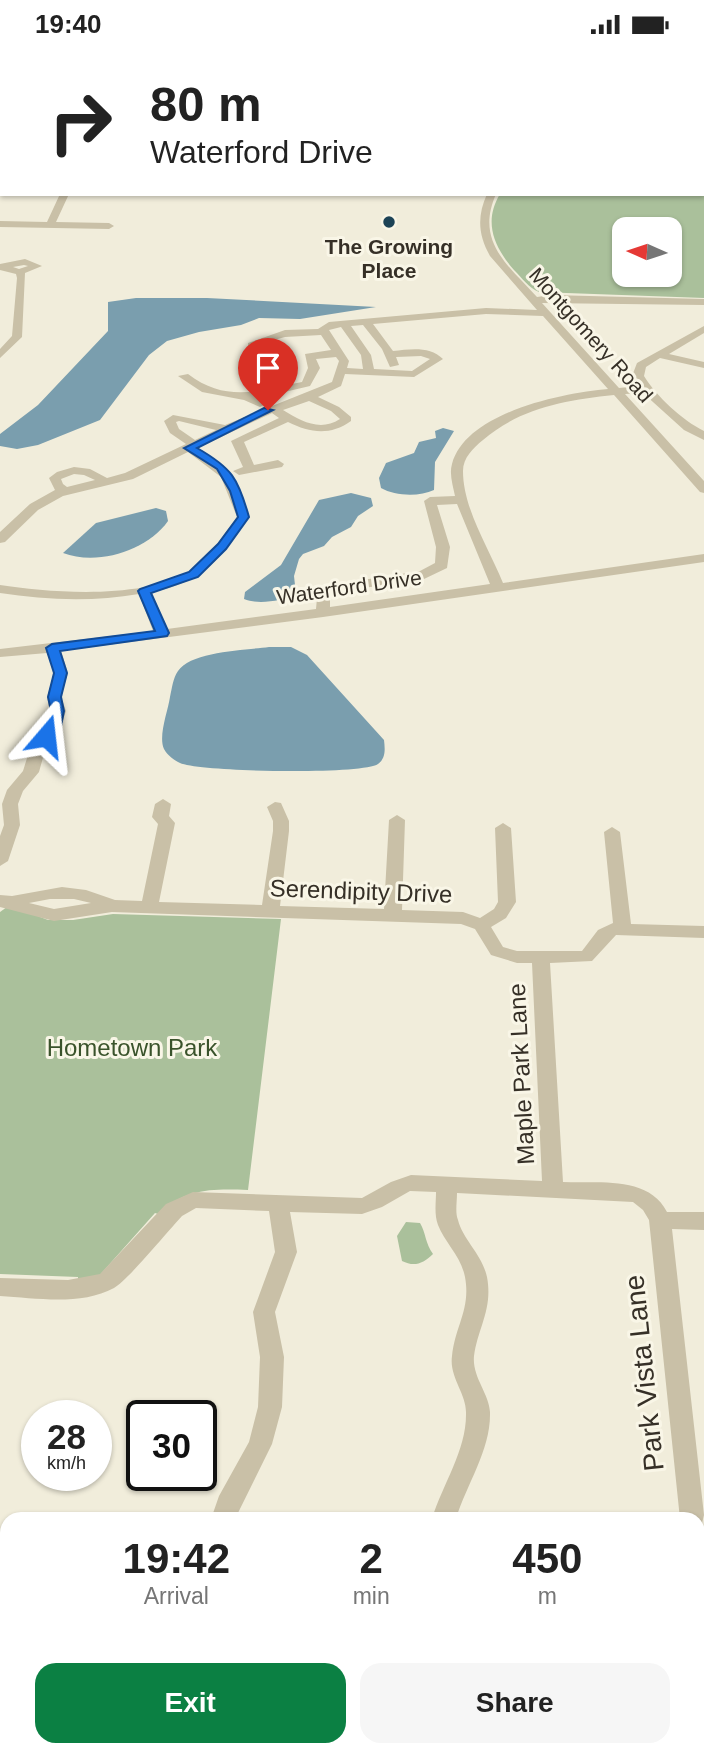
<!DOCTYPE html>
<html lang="en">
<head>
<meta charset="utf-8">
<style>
	:root { --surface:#fff; --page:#f6f6f6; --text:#222; --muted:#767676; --accent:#0b8043 }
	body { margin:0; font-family:Helvetica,sans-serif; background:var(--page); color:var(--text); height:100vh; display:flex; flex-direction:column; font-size:26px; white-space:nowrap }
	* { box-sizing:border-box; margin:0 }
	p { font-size:23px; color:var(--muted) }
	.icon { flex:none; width:38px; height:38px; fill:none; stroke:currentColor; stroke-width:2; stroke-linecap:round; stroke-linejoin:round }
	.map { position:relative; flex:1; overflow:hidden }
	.details { position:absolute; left:0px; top:1463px; width:705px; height:245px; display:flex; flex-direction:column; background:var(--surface); border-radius:21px 21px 0 0; box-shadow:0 2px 5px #0004 }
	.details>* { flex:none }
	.top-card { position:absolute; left:0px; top:0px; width:705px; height:147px; box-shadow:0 2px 5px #0004; background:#fff; color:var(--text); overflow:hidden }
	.needle { width:46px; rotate:273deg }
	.tools { position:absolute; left:612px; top:168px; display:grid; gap:14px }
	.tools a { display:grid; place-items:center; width:70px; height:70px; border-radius:14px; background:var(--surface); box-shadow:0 2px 5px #0004; font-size:35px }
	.speed { position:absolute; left:21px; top:1351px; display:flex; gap:14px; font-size:35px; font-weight:700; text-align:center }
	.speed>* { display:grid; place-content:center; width:91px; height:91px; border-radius:50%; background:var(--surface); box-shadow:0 2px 5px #0004; line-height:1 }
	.speed small { font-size:18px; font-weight:400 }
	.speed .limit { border:4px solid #111; border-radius:10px; background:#fff; color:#111 }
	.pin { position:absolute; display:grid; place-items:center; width:60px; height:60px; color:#fff; margin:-72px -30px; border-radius:50% 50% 50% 0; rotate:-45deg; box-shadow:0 0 7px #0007 }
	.pin .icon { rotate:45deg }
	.me { position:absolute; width:77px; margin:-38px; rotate:17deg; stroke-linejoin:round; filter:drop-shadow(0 0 5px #0008) }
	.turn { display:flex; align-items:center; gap:24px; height:147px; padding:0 35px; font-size:32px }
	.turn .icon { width:91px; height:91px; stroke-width:2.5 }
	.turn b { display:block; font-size:49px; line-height:60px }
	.eta { display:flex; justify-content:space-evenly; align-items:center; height:119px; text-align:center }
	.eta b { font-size:42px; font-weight:700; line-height:49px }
	.cta { display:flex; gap:14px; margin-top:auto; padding:14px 35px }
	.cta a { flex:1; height:80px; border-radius:21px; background:var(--accent); color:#fff; font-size:28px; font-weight:700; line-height:80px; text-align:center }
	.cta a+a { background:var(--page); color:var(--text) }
	.status { display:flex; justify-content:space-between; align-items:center; height:49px; padding:0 35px; background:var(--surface); direction:ltr }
	.status svg { height:19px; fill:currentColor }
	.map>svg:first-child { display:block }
	.green { fill:#aac09b; fill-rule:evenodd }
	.water { fill:#7a9eae }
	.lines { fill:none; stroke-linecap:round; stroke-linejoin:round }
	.minor { fill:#c9c0a7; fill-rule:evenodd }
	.route { fill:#1a73e8; stroke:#114b97; stroke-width:2 }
	.poi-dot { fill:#1d4356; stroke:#f9f6e7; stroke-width:2.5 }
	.labels { text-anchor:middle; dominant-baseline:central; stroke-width:6; stroke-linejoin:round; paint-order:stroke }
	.far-poi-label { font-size:21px; font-weight:bold; fill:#363027; stroke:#f9f6e7 }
	.far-street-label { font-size:21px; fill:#363027; stroke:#f9f6e7 }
	.street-label { font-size:24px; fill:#363027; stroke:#f9f6e7 }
	.park-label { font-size:24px; fill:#3a532b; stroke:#f9f6e7 }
	.near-street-label { font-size:28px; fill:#363027; stroke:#f9f6e7 }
</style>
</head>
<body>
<div class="status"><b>19:40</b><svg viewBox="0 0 49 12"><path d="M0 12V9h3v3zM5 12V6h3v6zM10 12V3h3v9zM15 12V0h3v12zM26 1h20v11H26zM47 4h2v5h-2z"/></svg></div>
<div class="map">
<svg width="704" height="1708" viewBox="0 0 704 1708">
	<rect width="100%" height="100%" fill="#f1eddb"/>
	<g class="green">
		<path d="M704,65v184l-165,-6c-10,-4 -17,-14 -25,-22 -20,-23 -31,-48 -14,-76h204zM625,180h45v46h-45z"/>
		<path d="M7,858l10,1 31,12h25l40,-6 168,5 -33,271c-36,-1 -62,-2 -90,24l-3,-1 -56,63 -21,5v-4l-78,-3v-362z"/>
		<path d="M406,1173l14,1c6,10 5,20 13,31 -10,10 -19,13 -31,7l-5,-25z"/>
	</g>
	<g class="water">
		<path d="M136,249h71l169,9 -76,12 -41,-1 -18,7 -42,7 -32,9 -18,14 -49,65 -62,25 -21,4 -17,-3v-12l38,-29 70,-74v-29z"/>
		<path d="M443,379l11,3 -19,31 -1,28c-15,7 -39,6 -53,-2l-2,-10 7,-15 28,-10 5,-11 17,-4 -1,-7z"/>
		<path d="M351,444l20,5 2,8 -15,10 -7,11 -19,10 -8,9 -21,8 -4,5 -5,17 2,18c-14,7 -38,11 -52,5l1,-7 36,-27 38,-65z"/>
		<path d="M156,459l10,3 2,10c-21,30 -71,45 -105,32l33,-30z"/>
		<path d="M269,598h22l16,8 77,85c1,9 2,18 -6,24 -16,11 -178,8 -198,-1 -5,-2 -13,-8 -16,-14 -6,-13 4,-38 6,-52 2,-9 3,-19 8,-26 13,-20 69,-21 91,-24z"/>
	</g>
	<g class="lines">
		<g class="minor">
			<path d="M0,0h60l2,2 -62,1z"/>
			<path d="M98,0h8l-8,2z"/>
			<path d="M431,0h8v2h-7z"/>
			<path d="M694,0h10v4v-2z"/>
			<path d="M0,18h2l-2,7z"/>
			<rect x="0" y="40" width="2" height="4"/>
			<path d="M0,77h2l-2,5z"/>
			<path d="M60,145h9l-13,28 53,1 5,3 -5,3 -109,-2v-6l47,1z"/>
			<path d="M487,145h9c-21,48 12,71 41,103l14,-2 153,4v6l-162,-2 77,85 20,-2 -7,-10 5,-13 67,-37v7l-35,21 35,8v6l-44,-10 -14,9 -2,9c13,21 38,44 60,55v9l-20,-10 -41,-37 -18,1 79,87v12l-4,-1 -86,-97c-48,5 -94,13 -131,45 -10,8 -20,18 -20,31 0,38 26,77 40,112l201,-29v8l-381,55 -262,34 7,22 -7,24 5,14 -7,20 -12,12 -8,29 -16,19 -5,13 2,21 -12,36 -8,5v-30l4,-11 -2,-21 5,-14 16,-19 9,-29 12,-13 6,-18 -3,-14 7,-24 -7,-20 -47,4v-8l153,-18 -14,-37c-46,8 -94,6 -139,-1v-8c52,8 145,15 191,-15 19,-13 32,-35 46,-53l-16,-40 -33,-25 -55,27 -70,17 -25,14 -33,32 -5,1v-11l30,-28 25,-14 -6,-12 8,-6 17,-5 16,2 17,9 18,-5 61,-29 -16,-11 -6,-12 9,-6 52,10 107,-43 7,-21 -3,-4 -20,2 4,9 -10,18 -51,12 7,6 -6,3 -16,-7 -42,-8 -24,-16 10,-2c38,29 71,17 114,8l6,-14 -3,-14 26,-4 -10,-15 -36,2 -37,10v-4l37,-13 33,-1 11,-7 157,-14 51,2 -47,-54c-12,-21 -13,-40 -3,-62zM486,265l57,2 65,73c-45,4 -142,23 -156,75 -3,10 1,22 3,32l-25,1 -6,4 12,46 -1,16 -15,8 -102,16 -2,22 -149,20 -16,-37c52,-9 70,-34 98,-75 -10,-32 -22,-52 -51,-69l74,-35 7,5 -48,23 12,26 -10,4 6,4 43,-8 2,-3 -6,-4 -24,5 -10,-23 44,-20c22,11 42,14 63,-1v-4l-12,-10 -21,-10 23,-11 4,-12 69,3 29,-18c-13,-13 -32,-10 -50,-8l-20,-27zM363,276l19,24 8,18 9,-2 -3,-8 25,-1 9,3 -18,12 -38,-2 -3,-14 -20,-29zM341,278l20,28 2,14 -16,-1 2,-7 -20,-31zM309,352l22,10 9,8c-20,13 -39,2 -57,-9zM179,372l37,9 -21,10 -16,-11 -3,-7zM74,425l10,1 11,5 -28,7 -4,-3 -2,-5zM457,455l33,80 -160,23v-14l94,-14 23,-11 3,-21 -13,-42z"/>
			<path d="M25,210l17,7 -17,7 -3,64 -22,21v-9l12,-13 5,-58 -1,-4 -16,-4v-6zM24,216l4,1 -9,3 -6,-2z"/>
			<path d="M163,750l8,5 -2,12 6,7 -16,79 103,3 11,-74v-10l-6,-14 8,-5 6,1 8,18v10l-9,75 104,3 5,-89 8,-5 8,5 -3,90 61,2 17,6 14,-9 4,-7 -3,-74 8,-5 8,5 5,74 -10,16 -15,9 12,20 14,4h65l16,-21 15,-7 -9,-91 8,-5 8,5 11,92 73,2v12l-88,-3 -24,26 -42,2 13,219c35,2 85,-7 104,30h37v18l-32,-1 32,286 -3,12 -3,1v-9h-18l-31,-299 -6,-10 -10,-8 -176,-9c0,9 -2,20 1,27 5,20 24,34 29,57 6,32 -9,50 -13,79 -2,21 15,37 16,56 1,38 -23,71 -34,107h-24c11,-36 35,-69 34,-107 0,-19 -17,-35 -14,-56 3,-30 19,-47 13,-79 -4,-21 -20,-34 -27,-52 -4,-10 -2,-23 -2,-33l-26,-1 -28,16 -20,7 -72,-2 7,40 -22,60 9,45 -2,50 -10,37 -37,75h-24l8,-23 30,-54 9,-35 2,-50 -7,-45 22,-60 -6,-41 -73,-3 -14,8c-14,15 -54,64 -68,72 -33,18 -78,10 -114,8v-18l68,2 32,-6 66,-70 27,-12 169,6 29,-16 20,-7 131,6 -10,-218h-15l-26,-8 -16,-26 -14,-5 -349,-12 -58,9 -54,-14v-12l12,1 50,-9 24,3 29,10 27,1 16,-77 -6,-7 3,-13zM50,850h24l17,4 -37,6 -25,-6z"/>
			<path d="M698,1516l6,2v76l-6,-2z"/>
			<path d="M215,1701h28l-1,7h-28z"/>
			<path d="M464,1701h28l1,7h-28z"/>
		</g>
	</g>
	<path class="route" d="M264,359l9,2 -76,38c35,20 41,30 52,69l-23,32 -28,28 -47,16 18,40 -2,3 -107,15 7,22 -6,24 3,14 -3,15 -10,13h-10l-2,-3 8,-10 4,-15 -3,-14 6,-24 -8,-25 6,-4 103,-13 -17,-40 2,-2 49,-17 29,-28 20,-27 -8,-26 -13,-22 -33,-21z"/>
	<circle class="poi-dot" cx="389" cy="173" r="7"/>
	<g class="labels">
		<g class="far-poi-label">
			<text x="389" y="197">The Growing<tspan x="389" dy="24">Place</tspan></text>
		</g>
		<g class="far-street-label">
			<text transform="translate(591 286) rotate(48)">Montgomery Road</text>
			<text transform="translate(349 538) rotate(-8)">Waterford Drive</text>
		</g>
		<g class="street-label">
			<text transform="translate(361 842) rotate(2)">Serendipity Drive</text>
			<text transform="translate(521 1025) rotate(-93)">Maple Park Lane</text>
		</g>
		<g class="park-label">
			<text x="132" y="998">Hometown Park</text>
		</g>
		<g class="near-street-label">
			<text transform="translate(644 1324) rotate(-96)">Park Vista Lane</text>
		</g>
	</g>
</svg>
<div class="tools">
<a><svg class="needle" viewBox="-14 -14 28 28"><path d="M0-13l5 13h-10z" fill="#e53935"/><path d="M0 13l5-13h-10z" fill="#767676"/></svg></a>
</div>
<div class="speed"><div>28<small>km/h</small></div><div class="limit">30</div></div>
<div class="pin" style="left:268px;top:361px;background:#d93025"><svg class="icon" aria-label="arrive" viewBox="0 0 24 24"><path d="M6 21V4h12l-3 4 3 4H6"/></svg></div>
<svg class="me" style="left:46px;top:687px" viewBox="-20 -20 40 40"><path d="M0-17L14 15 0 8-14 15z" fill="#1a73e8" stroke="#fff" stroke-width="4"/></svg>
<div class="top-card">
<div class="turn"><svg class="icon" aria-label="right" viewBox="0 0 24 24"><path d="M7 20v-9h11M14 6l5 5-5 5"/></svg><div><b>80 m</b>Waterford Drive</div></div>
</div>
<section class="details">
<div class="eta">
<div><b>19:42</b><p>Arrival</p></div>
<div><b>2</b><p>min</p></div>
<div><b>450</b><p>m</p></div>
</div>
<div class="cta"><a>Exit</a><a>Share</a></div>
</section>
</div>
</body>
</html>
